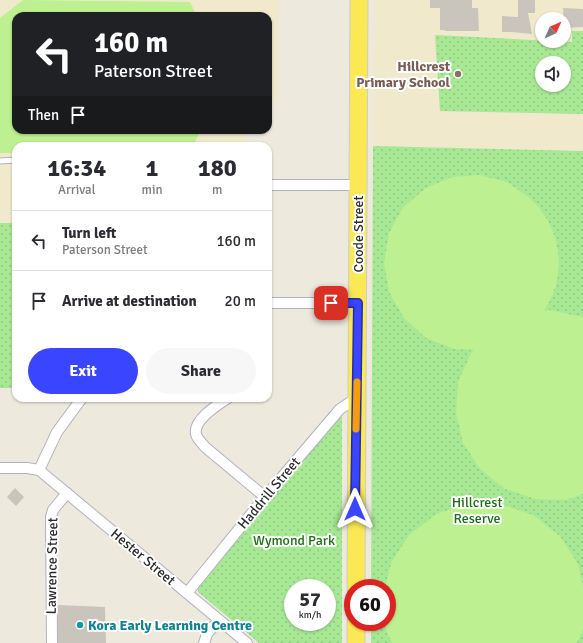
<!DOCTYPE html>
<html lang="en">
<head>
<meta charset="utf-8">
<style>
	:root { --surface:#fff; --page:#f7f7f7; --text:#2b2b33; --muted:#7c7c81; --line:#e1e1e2; --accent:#3945ff }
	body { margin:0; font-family:Signika,sans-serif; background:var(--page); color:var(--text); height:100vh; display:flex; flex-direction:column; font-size:15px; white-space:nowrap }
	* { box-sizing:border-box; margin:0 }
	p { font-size:13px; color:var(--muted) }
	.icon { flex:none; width:22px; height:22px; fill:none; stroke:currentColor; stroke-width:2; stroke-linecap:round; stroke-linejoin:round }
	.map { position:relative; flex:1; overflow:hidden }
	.drawer { position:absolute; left:12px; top:142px; width:260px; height:260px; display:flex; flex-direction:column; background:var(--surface); border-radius:12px; box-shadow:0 1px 3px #0004 }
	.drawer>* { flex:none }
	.top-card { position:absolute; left:12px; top:12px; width:260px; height:122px; border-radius:12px; box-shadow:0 1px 3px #0004; background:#202124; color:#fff; overflow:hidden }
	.needle { width:26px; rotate:45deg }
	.buttons { position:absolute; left:535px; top:12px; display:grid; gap:8px }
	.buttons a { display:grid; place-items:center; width:36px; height:36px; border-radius:50%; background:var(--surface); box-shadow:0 1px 3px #0004; font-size:20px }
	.speed { position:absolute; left:284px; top:579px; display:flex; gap:8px; font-size:20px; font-weight:700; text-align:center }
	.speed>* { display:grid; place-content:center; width:52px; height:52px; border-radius:50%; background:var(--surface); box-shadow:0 1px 3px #0004; line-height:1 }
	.speed small { font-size:10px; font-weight:400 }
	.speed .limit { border:6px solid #d22; background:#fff; color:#111 }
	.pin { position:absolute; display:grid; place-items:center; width:34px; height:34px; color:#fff; margin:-17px; border-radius:8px; box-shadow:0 2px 6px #0006 }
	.me { position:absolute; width:44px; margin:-22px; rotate:0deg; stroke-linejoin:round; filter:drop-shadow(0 0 3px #0008) }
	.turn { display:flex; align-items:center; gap:14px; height:84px; padding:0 16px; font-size:18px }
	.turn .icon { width:52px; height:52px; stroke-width:2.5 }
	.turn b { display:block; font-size:28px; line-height:34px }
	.then { display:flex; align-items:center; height:38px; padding:0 16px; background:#0003; gap:8px; font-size:15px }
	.eta { display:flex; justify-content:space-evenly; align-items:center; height:68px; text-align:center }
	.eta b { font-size:24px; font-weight:800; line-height:28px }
	.primary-button { display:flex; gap:8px; margin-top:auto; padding:8px 16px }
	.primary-button a { flex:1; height:46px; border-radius:24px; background:var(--accent); color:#fff; font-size:16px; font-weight:800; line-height:46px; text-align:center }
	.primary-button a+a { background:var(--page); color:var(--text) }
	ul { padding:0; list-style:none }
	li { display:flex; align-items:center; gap:12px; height:60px; padding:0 16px; border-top:1px solid var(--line) }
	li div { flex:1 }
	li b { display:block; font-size:15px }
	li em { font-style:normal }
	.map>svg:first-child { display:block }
	.education { fill:#f1e9cb; fill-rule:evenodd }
	.grass { fill:url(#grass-dots); fill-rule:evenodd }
	.pitch { fill:#bcf090 }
	.building { fill:#cac5bc }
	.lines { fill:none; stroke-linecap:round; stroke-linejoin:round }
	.lane-casing { stroke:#b1b1c0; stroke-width:7 }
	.street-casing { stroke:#b1b1c0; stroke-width:12 }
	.primary-casing { stroke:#ccc; stroke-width:19 }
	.lane { stroke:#fff; stroke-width:5 }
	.street { stroke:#fff; stroke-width:10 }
	.primary { stroke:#fae855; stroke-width:17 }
	.route-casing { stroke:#252da6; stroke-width:10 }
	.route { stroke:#3945ff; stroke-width:7 }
	.slow { stroke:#f59e0b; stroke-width:7 }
	.education-dot { fill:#8d6e63; stroke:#fff; stroke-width:1.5 }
	.culture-dot { fill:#0f9aa8; stroke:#fff; stroke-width:1.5 }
	.labels { text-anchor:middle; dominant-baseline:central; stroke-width:4; stroke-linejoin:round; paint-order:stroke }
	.education-label { font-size:14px; font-weight:bold; fill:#785e54; stroke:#fff; text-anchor:end }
	.street-label { font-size:14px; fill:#2b2b2b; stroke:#fff }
	.park-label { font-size:14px; fill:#1d6e15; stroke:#fff }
	.culture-label { font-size:14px; font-weight:bold; fill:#0d838f; stroke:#fff; text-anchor:start }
</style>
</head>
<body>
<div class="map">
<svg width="583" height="643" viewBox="0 0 583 643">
	<defs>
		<pattern id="grass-dots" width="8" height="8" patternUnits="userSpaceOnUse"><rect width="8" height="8" fill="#a7e895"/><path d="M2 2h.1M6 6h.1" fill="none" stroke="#90c781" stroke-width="1.8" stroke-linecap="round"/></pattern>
	</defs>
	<rect width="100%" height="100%" fill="#eee9dd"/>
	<g class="education">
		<path d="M0,0h279l-1,102h-10v-86h-252v114h230v16h-230v77h-16z"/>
		<path d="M374,0h209v151l-210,-5zM542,19h22v22h-22zM542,63h22v22h-22z"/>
	</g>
	<g class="grass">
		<path d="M572,31h11v83l-143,-3 -5,-76 137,7zM542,63h22v22h-22z"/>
		<path d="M373,146l210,5v492h-212v-21h16v-34h-16z"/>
		<rect x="0" y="223" width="16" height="165"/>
		<path d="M335,415l7,2v226h-83l-61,-51 1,-12zM293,588h34v34h-34z"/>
	</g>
	<g class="pitch">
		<path d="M23,0l167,2 7,14h-181v114h185l-8,16h-177v7h-16v-135z"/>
		<path d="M480,175c9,3 18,4 27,7 4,2 8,6 13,9 40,26 51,80 24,120l6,-1 33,7v177l-17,6 -31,-1 -30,-10 -25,-20 -17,-26 -7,-30 2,-31 13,-29 3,-3 -20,-1 -28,-11 -22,-20 -15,-26 -5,-29 5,-30 14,-26 23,-19 26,-11z"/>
		<path d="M468,503l33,1 32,11 27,21 18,28 5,22v44l-6,13h-185l-6,-13 -1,-8h2v-34h-2l6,-25 18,-28 27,-21z"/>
	</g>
	<g class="building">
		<path d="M430,0h42v8h6l1,23h-34v-1h-5v-22h-10z"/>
		<path d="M518,0h17v13h-7l4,21 -21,-2h-9v-16l16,1z"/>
		<path d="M563,8l20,1v18l-19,1z"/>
		<path d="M15,488l9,9 -8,9 -9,-9z"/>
		<path d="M58,605l47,2 1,36h-48z"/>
	</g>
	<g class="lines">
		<defs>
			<path id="lane" d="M0,161l16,-1"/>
			<g id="street">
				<path d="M268,185h90"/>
				<path d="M268,303h90"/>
				<path d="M228,398c-11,7 -35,22 -32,36 1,5 6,9 9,13l60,50"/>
				<path d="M0,468h27l12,2 208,173"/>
				<path d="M39,470l18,-38 25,-34"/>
				<path d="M187,593l78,-96 75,-88 9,-6 8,-3"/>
				<path d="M52,643l-1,-126 2,-7 14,-17"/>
				<path d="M204,643l3,-9 12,-14"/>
			</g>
			<g id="primary">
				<path d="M356,588l3,-588"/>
				<path d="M356,622v21"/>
			</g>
		</defs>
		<use href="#lane" class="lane-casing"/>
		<use href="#street" class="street-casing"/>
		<use href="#primary" class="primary-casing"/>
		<use href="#lane" class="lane"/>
		<use href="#street" class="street"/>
		<use href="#primary" class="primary"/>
	</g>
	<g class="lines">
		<defs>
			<path id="route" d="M331,303h27l-3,206"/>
		</defs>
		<use href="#route" class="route-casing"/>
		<use href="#route" class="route"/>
		<path class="slow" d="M356,429l1,-47"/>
	</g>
	<circle class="education-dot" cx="458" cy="74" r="4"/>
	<circle class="culture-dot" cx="80" cy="625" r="4"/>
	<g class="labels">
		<g class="education-label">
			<text x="450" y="66">Hillcrest<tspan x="450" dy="16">Primary School</tspan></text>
		</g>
		<g class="street-label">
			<text transform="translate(358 234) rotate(-90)">Coode Street</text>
			<text transform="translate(269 493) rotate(-50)">Haddrill Street</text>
			<text transform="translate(143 557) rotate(40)">Hester Street</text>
			<text transform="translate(52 566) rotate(-89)">Lawrence Street</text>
		</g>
		<g class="park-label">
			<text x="477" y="502">Hillcrest<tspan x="477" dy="16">Reserve</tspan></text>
			<text x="294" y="540">Wymond Park</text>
		</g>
		<g class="culture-label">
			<text x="88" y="625">Kora Early Learning Centre</text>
		</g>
	</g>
</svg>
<div class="buttons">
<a><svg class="needle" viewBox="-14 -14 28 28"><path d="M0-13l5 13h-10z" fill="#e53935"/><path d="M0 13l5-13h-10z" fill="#7c7c81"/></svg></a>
<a><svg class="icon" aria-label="sound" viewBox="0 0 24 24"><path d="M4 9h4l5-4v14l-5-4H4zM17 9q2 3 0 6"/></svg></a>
</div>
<div class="speed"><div>57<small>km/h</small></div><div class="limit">60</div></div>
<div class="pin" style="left:331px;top:303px;background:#d93025"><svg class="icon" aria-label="arrive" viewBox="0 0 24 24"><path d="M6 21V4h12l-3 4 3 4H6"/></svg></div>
<svg class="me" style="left:355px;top:509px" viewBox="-20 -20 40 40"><path d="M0-17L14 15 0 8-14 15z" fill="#3945ff" stroke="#fff" stroke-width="4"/></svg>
<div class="top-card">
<div class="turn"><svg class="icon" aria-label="left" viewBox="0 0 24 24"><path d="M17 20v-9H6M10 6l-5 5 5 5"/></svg><div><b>160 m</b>Paterson Street</div></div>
<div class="then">Then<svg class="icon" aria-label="arrive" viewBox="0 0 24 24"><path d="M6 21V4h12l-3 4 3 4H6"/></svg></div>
</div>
<section class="drawer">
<div class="eta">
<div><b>16:34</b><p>Arrival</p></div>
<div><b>1</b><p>min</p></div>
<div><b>180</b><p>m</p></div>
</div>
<ul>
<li><svg class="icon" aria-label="left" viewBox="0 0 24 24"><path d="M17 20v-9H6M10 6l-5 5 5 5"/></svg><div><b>Turn left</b><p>Paterson Street</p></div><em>160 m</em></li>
<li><svg class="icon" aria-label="arrive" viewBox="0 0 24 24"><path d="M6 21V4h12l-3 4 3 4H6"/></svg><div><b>Arrive at destination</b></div><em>20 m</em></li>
</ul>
<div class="primary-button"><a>Exit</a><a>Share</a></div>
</section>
</div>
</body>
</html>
